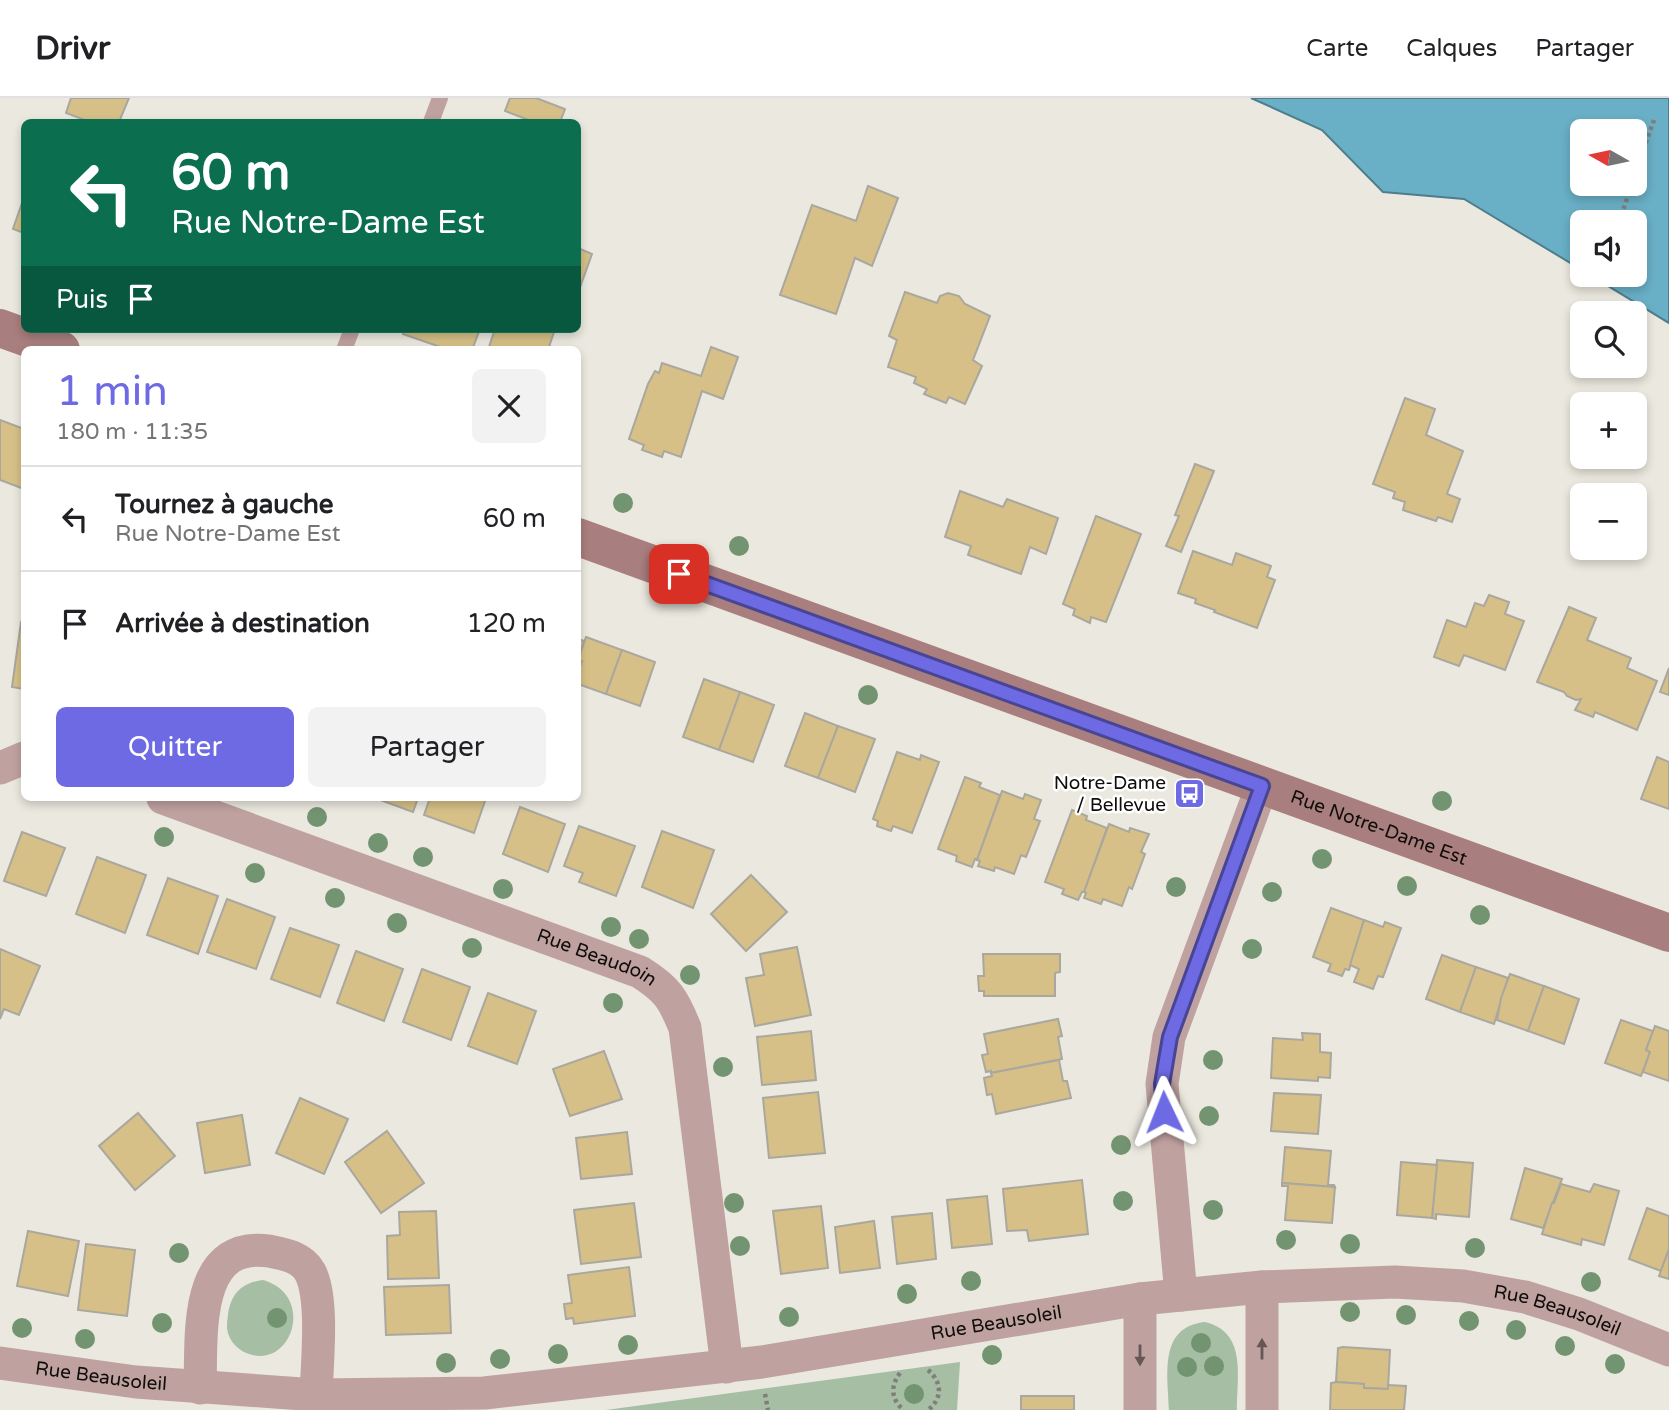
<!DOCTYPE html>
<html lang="fr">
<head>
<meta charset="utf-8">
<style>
	:root { --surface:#fff; --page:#f2f2f2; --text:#202124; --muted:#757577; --line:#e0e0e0; --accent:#6e6ae4 }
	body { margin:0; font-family:"Varela Round",sans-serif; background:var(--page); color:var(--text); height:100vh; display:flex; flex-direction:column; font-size:26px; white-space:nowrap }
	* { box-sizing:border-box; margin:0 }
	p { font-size:23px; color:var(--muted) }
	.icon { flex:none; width:38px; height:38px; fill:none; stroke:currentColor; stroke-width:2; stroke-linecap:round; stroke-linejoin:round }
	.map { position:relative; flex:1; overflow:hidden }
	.sheet { position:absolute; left:21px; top:248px; width:560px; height:455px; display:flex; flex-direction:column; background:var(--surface); border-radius:10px; box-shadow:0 4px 10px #0003 }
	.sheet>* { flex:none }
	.guide { position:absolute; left:21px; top:21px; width:560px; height:214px; border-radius:10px; box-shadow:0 4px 10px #0003; background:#0b6e4f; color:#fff; overflow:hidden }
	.needle { width:46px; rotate:279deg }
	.fabs { position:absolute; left:1570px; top:21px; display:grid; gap:14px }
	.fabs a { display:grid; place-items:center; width:77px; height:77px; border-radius:10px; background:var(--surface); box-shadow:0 4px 10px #0003; font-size:35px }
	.pin { position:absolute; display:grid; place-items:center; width:60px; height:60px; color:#fff; margin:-30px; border-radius:14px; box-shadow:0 4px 10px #0006 }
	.me { position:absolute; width:77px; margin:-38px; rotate:358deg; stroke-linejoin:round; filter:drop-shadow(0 0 5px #0008) }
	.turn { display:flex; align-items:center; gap:24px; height:147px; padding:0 35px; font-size:32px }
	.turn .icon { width:91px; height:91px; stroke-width:2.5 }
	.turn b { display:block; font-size:49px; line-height:60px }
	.then { display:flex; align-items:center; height:66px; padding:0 35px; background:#0003; gap:14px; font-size:26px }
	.round { display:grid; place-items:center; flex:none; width:74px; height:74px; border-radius:10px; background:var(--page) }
	.head { display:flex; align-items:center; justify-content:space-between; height:119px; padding:0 35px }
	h1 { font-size:42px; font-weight:600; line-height:52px; color:var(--accent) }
	.cta { display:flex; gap:14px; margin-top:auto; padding:14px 35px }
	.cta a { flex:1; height:80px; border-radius:10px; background:var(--accent); color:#fff; font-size:28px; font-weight:600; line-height:80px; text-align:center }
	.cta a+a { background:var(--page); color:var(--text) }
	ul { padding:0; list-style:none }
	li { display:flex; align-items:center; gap:21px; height:105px; padding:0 35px; border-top:2px solid var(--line) }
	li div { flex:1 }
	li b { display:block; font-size:26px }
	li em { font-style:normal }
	header { display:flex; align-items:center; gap:42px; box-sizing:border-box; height:98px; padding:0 35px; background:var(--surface); border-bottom:2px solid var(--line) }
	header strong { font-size:33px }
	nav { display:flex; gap:38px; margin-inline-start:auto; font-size:24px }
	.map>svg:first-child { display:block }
	.green { fill:#a5bea4 }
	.water { fill:#69afc6; stroke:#4e7e8e; stroke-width:2; fill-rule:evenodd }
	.building { fill:#d6c087; stroke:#aaa79e; stroke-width:2 }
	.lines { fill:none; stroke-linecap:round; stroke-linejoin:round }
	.path { stroke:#807e78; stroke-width:4.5; stroke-dasharray:3.5 3.5; stroke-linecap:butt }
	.lane { stroke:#bfa1a0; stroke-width:16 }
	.street { stroke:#bfa1a0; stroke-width:33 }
	.secondary { stroke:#a97e7e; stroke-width:38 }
	.tree { fill:#739470 }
	.oneway { fill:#665755 }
	.route-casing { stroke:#484594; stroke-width:18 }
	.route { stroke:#6e6ae4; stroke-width:12 }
	.labels { text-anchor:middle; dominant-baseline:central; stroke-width:5; stroke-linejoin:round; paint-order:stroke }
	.poi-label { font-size:19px; fill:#0e0d0a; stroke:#fff; text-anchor:end }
	.street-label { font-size:19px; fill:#0e0d0a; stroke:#fff }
</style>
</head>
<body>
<header>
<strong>Drivr</strong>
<nav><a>Carte</a><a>Calques</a><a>Partager</a></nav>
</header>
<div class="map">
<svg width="1669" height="1312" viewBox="0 0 1669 1312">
	<rect width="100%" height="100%" fill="#ebe8df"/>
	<g class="green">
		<path d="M263,1182c53,15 29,89 -14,74 -9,-3 -16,-9 -20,-18 -3,-7 -2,-14 -1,-21 3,-22 14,-32 35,-35z"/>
		<path d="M1205,1224c42,10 32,54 32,88h-68c-1,-35 -11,-83 36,-88z"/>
		<path d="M960,1264l-3,48h-351z"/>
	</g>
	<path class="water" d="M1251,0h418v225l-79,-48h44v-53h-52v48l-118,-71 -81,-7 -61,-62zM1582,33h52v53h-52z"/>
	<g class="building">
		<path d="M71,0h58l-10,24h-29l-24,-9z"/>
		<path d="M510,0h26l29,11 -5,13h-26l-29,-11z"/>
		<path d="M868,88l30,12 -26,68 -17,-8 -19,56 -56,-19 32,-90 44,16z"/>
		<path d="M24,99v36l-11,-4z"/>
		<path d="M578,150l14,6 -14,39z"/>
		<path d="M905,194l32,11 3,-7 8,-3 11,3 6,8 25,12 -17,44 9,6 -17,38 -16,-7 -3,6 -22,-9 3,-5 -13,-6 2,-6 -28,-10 9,-27 -8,-4z"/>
		<path d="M404,231h76l-8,21h-23l-46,-16z"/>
		<path d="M495,231h60l-7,21h-51l-8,-3z"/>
		<path d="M711,249l27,10 -15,42 -21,-8 -21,66 -17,-6 -2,6 -20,-7 2,-5 -15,-6 19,-55 7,-13 4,2 3,-10 39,13z"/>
		<path d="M1405,300l30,11 -9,26 37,16 -16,43 13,5 -8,23 -14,-5 -2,4 -33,-11 2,-8 -12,-4 2,-6 -22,-8z"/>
		<path d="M0,322l24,9v60l-24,-9z"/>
		<path d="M1195,366l19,7 -33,81 -15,-6 13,-30 -4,-1z"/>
		<path d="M960,393l43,16 4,-8 51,19 -12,36 -16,-7 -9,27 -53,-19 3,-9 -26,-9z"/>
		<path d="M1096,418l45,18 -35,88 -15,-5 -1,6 -17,-8 2,-6 -12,-5z"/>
		<path d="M1193,453l39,14 4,-12 35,13 -4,11 8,3 -18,48 -43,-16 1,-2 -20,-7 1,-4 -18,-6z"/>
		<path d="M1489,497l20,7 -4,12 19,7 -19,49 -41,-15 -5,11 -25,-9 13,-37 19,7 9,-24 9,3z"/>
		<path d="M1569,509l27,11 -9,22 44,18 -4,10 30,13 -20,49 -42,-18 -2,5 -18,-7 6,-11 -5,1 -9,-4 -3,-4 -27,-10z"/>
		<path d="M21,524h3v67l-12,-2z"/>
		<path d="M586,539l36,13 -16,44 -28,-10v-13l4,-10 -4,-1z"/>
		<path d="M578,541l6,2 -6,19 4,1 -4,10z"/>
		<path d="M622,552l33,12 -15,44 -34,-12z"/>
		<path d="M1669,570v27l-9,-3z"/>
		<path d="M704,581l36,13 -21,58 -36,-13z"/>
		<path d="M740,594l34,13 -21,57 -34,-12z"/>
		<path d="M805,615l33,13 -20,52 -33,-12z"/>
		<path d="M838,628l37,13 -20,53 -37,-14z"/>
		<path d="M897,654l23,8 1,-5 18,7 -27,71 -19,-7 -2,5 -14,-5 1,-5 -5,-2z"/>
		<path d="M1657,659l12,5v47l-28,-10z"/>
		<path d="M965,679l16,6 -2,4 21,8 -23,65 -2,-1 -3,8 -16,-6 1,-5 -19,-7z"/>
		<path d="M1002,693l21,8 2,-5 16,6 -7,19 6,2 -14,36 -5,-2 -7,19 -19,-7 -1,4 -16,-5 2,-5 -3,-1z"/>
		<path d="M375,700h43l-5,14z"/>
		<path d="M430,700h56l-12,35 -50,-18z"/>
		<path d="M520,709l45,17 -17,48 -45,-18z"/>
		<path d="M1072,712l15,6 -1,4 21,8 -23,64h-2l-4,8 -16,-6 2,-5 -19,-7z"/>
		<path d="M1109,726l20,8 1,-4 19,6 -8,18 4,2 -13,35 -3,-2 -7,19 -19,-7 -2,5 -17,-6 2,-5 -2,-1z"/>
		<path d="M579,728l56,20 -19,50 -37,-14 4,-9 -19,-7z"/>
		<path d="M662,733l52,19 -21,58 -51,-21z"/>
		<path d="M22,734l43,16 -19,48 -42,-15z"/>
		<path d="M97,759l49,18 -21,58 -49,-19z"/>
		<path d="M751,777l36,37 -41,39 -35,-37z"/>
		<path d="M168,780l50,18 -20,58 -51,-19z"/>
		<path d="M227,801l48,18 -19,52 -49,-17z"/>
		<path d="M1331,810l33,12 -15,50 -4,-1 -3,7 -14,-5 3,-7 -18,-7z"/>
		<path d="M1364,822l19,7 2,-5 16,6 -18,49 -5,-1 -5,13 -19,-7 5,-13 -9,-4z"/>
		<path d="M290,830l49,17 -19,52 -49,-18z"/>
		<path d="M797,849l14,68 -56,11 -9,-48 18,-3 -4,-21z"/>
		<path d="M0,851l40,17 -21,49 -15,-6 -4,10z"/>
		<path d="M356,853l47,18 -19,52 -47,-18z"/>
		<path d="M983,856h77v18l-5,1v23h-71v-5h-5l-1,-15h6z"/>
		<path d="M1442,857l34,12 -16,45 -34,-13z"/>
		<path d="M1476,869l32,11 -14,46 -34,-12z"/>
		<path d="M422,871l48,18 -19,53 -48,-18z"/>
		<path d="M1510,876l34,12 -16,45 -31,-11 4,-22z"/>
		<path d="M1544,888l35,13 -15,45 -36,-13z"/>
		<path d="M488,895l48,18 -19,53 -49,-18z"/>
		<path d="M1058,921l4,17 -4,1 4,22 -71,14v-2l-5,1 -4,-17 6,-1 -4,-20z"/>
		<path d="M1621,922l32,11 -7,19 4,2 -9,24 -36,-13z"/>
		<path d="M1655,928l14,5v50l-26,-9 7,-20 -4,-2z"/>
		<path d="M811,933l5,49 -54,5 -5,-48z"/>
		<path d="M1302,935l18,1v18l11,1 -1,25 -12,-1v4l-47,-3 2,-40 30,2z"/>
		<path d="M604,953l18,48 -52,17 -17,-47z"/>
		<path d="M1059,962l4,21h4l4,17 -75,16 -4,-20 -5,1 -3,-17 8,-2 -1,-3z"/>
		<path d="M818,994l7,61 -56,5 -6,-60z"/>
		<path d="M1274,995l47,2 -3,39 -47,-3z"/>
		<path d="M300,1000l48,21 -24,55 -48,-21z"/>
		<path d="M138,1015l37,43 -40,34 -36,-44z"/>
		<path d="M242,1017l8,50 -45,8 -8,-50z"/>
		<path d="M387,1033l37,52 -43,30 -36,-51z"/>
		<path d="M627,1034l5,42 -51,5 -5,-41z"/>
		<path d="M1285,1049l46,4 -3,34h6l1,2 -53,-4z"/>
		<path d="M1437,1062l36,3 -4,54 -33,-3v5l-4,-1z"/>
		<path d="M1401,1064l36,3 -5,53 -35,-3z"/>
		<path d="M1525,1070l37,11 -19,49 -32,-9z"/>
		<path d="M1082,1082l6,54 -59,7 -2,-11 -20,1 -4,-42z"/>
		<path d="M1282,1085l53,4 -3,36 -47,-3 3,-34h-6z"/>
		<path d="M1561,1086l29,8 4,-8 25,7 -15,54 -22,-6 -1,6 -39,-11 10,-31h2z"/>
		<path d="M987,1098l5,48 -40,4 -5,-48z"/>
		<path d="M634,1105l7,54 -60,7 -7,-54z"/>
		<path d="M821,1108l7,62 -47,6 -8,-63z"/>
		<path d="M1647,1110l22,8v33l-8,22 -32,-12z"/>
		<path d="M436,1113l3,67 -51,1 -1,-43 13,-1 -1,-23z"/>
		<path d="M932,1115l4,46 -39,5 -5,-47z"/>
		<path d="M874,1123l6,47 -40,5 -5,-46z"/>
		<path d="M28,1133l51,10 -11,55 -51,-10z"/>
		<path d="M86,1146l49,6 -8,66 -49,-6z"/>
		<path d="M1669,1151v30l-10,-3z"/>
		<path d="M629,1169l6,49 -61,8 -1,-6 -7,1 -2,-15 8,-1 -4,-28z"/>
		<path d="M449,1187l2,48 -65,2 -2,-48z"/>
		<path d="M1343,1249l47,3 -2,39 -24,-1v-4l-28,-2 2,-34z"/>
		<path d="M1336,1284l28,2v4l24,1v-4l18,1 -2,24h-74l1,-27z"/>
		<rect x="1021" y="1298" width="53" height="14"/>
	</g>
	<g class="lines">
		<g class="path">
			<path d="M1634,78l20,-56"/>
			<path d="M1619,124l13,-38"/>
			<path d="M1599,182l2,-5"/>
			<path d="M928,1272c14,12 15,28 0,40"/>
			<path d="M900,1275c-10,13 -9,27 4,37"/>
			<path d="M765,1296l3,16"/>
		</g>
		<g class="lane">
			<path d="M431,24l9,-24"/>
			<path d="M344,252l8,-21"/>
		</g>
		<g class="street">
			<path d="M0,670l24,-10"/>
			<path id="s1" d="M163,700l477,174c27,17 33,26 45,56l42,339"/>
			<path d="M1262,1189v123"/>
			<path d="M1181,1197l-19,-211 7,-47 93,-251"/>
			<path id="s2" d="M0,1265l136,19 180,13 168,-2 278,-31 378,-63 122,-12 133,-5 68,4 62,11 54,17 90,36"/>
			<path d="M200,1290c2,-50 -8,-148 69,-137 15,3 33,6 41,21 14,26 7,92 6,123"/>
			<path d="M1140,1312v-111"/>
		</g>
		<g class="secondary">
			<path d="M0,230l61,22"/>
			<path id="s3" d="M578,439l1091,396"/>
		</g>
	</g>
	<g class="tree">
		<circle cx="623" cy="405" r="10"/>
		<circle cx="739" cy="448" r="10"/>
		<circle cx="868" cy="597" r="10"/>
		<circle cx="1442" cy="703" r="10"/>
		<circle cx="317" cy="719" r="10"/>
		<circle cx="164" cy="739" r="10"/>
		<circle cx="378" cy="745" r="10"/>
		<circle cx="423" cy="759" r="10"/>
		<circle cx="1322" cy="761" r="10"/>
		<circle cx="255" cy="775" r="10"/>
		<circle cx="1407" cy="788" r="10"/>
		<circle cx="1176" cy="789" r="10"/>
		<circle cx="503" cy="791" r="10"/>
		<circle cx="1272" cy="794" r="10"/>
		<circle cx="335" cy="800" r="10"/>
		<circle cx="1480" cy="817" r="10"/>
		<circle cx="397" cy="825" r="10"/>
		<circle cx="611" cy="829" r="10"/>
		<circle cx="639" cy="841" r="10"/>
		<circle cx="472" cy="850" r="10"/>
		<circle cx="1252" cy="851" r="10"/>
		<circle cx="690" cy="877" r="10"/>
		<circle cx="613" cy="905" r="10"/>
		<circle cx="1213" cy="962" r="10"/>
		<circle cx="723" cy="969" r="10"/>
		<circle cx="1209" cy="1018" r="10"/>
		<circle cx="1121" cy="1047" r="10"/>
		<circle cx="1123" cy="1103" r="10"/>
		<circle cx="734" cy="1105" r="10"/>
		<circle cx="1213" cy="1112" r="10"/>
		<circle cx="1286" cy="1142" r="10"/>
		<circle cx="1350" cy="1146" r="10"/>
		<circle cx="740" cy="1148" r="10"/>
		<circle cx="1475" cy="1150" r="10"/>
		<circle cx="179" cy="1155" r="10"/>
		<circle cx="971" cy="1183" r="10"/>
		<circle cx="1591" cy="1184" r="10"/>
		<circle cx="907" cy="1196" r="10"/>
		<circle cx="1350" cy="1214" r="10"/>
		<circle cx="1406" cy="1217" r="10"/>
		<circle cx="789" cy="1219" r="10"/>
		<circle cx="277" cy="1220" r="10"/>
		<circle cx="1469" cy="1223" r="10"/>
		<circle cx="162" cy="1225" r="10"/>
		<circle cx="22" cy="1230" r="10"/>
		<circle cx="1516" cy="1232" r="10"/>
		<circle cx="85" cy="1241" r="10"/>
		<circle cx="1201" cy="1245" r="10"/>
		<circle cx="628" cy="1247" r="10"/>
		<circle cx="1565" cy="1248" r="10"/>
		<circle cx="558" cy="1256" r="10"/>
		<circle cx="992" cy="1257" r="10"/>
		<circle cx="500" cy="1261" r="10"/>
		<circle cx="446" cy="1265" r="10"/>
		<circle cx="1615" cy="1266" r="10"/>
		<circle cx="1214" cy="1268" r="10"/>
		<circle cx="1187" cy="1269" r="10"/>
		<circle cx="914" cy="1296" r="10"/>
	</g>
	<defs><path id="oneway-solid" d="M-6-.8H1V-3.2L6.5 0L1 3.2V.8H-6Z" transform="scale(1.75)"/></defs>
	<g class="oneway">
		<use href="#oneway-solid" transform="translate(1262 1251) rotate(-90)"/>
		<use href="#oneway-solid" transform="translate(1140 1257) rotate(90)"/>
	</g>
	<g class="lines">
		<defs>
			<path id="route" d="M679,476l583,212 -92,251 -8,47 2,28"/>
		</defs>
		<use href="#route" class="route-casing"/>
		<use href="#route" class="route"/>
	</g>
	<defs>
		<symbol id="bus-square" viewBox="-11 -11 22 22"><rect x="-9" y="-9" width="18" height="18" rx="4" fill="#6e6ae4" stroke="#fff"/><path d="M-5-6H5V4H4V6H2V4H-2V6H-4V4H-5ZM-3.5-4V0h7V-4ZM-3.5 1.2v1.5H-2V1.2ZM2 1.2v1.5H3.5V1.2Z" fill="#fff"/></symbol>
	</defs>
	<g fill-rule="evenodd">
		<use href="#bus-square" x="1172" y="678" width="35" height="35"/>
	</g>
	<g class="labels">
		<g class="poi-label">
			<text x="1166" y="685">Notre-Dame<tspan x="1166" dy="22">/ Bellevue</tspan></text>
		</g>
		<g class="street-label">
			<text stroke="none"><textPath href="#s3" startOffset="852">Rue Notre-Dame Est</textPath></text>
			<text stroke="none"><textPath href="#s1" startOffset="462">Rue Beaudoin</textPath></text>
			<text stroke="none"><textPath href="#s2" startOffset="1570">Rue Beausoleil</textPath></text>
			<text stroke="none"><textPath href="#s2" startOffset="1003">Rue Beausoleil</textPath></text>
			<text stroke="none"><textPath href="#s2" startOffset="102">Rue Beausoleil</textPath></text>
		</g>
	</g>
</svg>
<div class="fabs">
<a><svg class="needle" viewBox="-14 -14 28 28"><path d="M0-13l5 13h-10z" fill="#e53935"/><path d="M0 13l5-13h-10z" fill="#757577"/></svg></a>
<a><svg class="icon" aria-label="sound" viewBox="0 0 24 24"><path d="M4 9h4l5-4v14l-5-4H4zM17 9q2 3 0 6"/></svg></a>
<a><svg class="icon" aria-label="search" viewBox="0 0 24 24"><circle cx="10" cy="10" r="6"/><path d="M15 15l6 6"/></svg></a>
<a>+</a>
<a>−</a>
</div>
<div class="pin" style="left:679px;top:476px;background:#d93025"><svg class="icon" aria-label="arrive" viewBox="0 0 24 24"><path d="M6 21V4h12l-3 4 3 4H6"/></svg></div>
<svg class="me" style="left:1164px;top:1014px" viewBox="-20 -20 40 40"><path d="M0-17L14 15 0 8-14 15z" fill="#6e6ae4" stroke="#fff" stroke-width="4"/></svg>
<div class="guide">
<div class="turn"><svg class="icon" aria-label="left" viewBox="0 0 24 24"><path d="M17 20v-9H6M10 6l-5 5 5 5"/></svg><div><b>60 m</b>Rue Notre-Dame Est</div></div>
<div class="then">Puis<svg class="icon" aria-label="arrive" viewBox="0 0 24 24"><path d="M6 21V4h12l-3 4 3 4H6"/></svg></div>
</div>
<section class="sheet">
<div class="head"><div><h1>1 min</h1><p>180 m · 11:35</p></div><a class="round"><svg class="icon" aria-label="close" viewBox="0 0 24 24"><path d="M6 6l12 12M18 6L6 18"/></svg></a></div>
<ul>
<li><svg class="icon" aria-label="left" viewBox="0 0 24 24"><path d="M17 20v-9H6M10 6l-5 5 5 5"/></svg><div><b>Tournez à gauche</b><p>Rue Notre-Dame Est</p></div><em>60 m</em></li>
<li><svg class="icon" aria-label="arrive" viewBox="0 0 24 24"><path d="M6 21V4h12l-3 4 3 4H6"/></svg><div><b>Arrivée à destination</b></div><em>120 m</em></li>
</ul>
<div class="cta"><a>Quitter</a><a>Partager</a></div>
</section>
</div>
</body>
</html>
